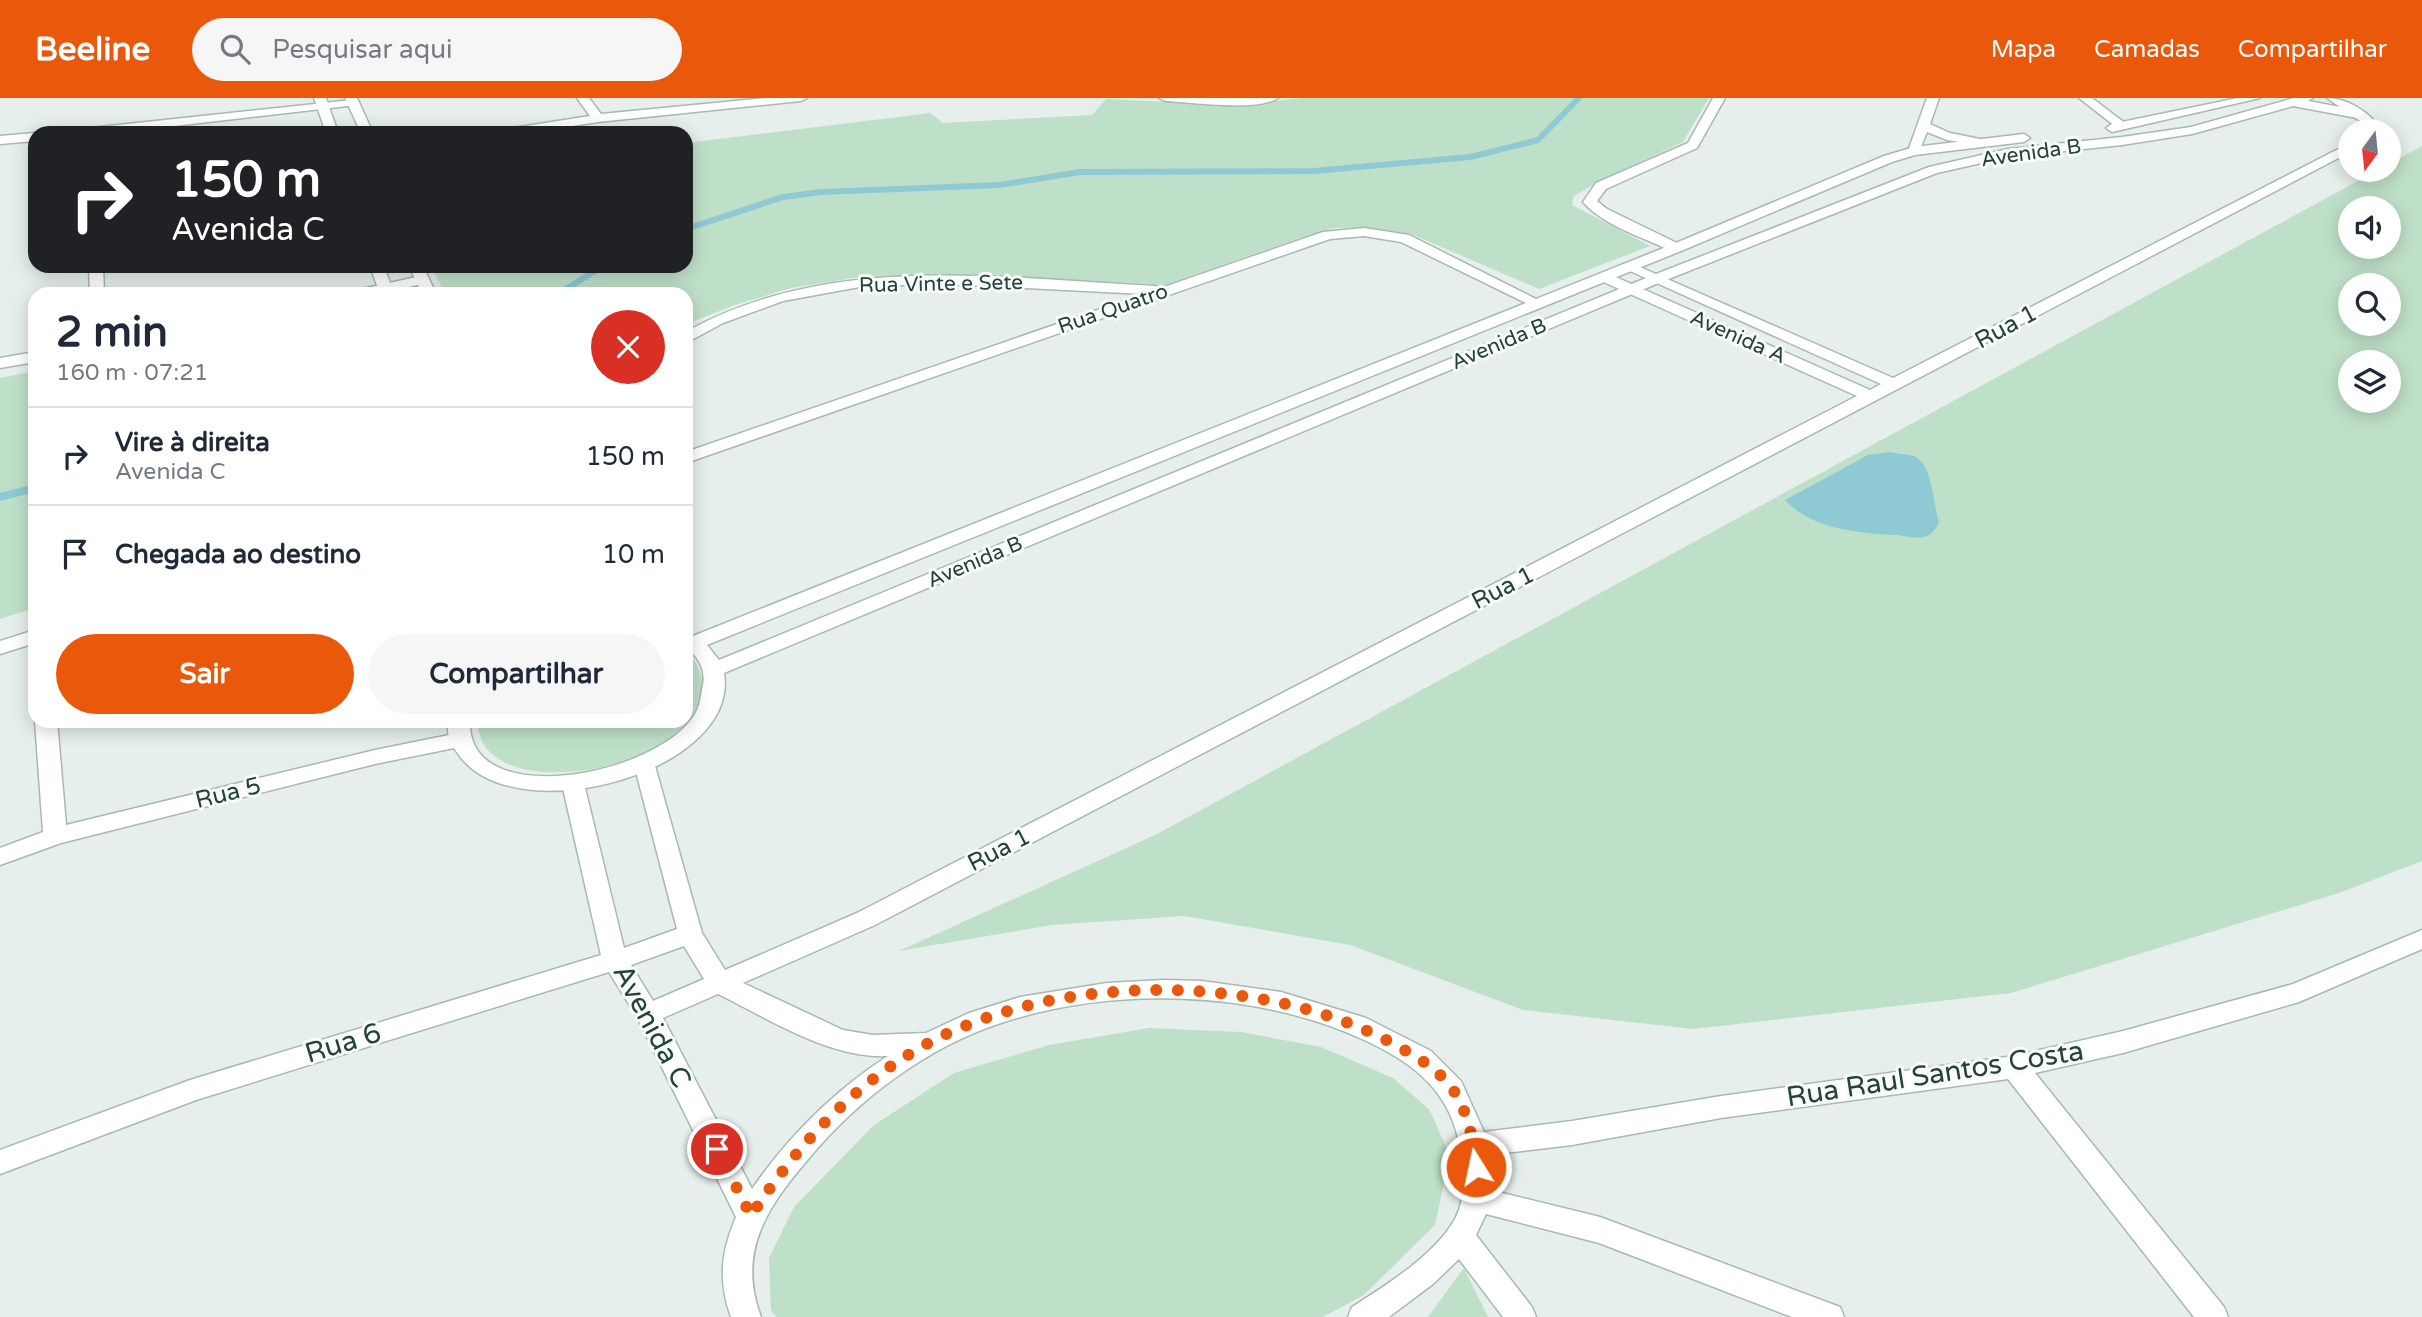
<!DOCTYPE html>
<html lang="pt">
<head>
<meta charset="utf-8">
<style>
	:root { --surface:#fff; --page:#f6f6f7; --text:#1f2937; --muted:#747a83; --line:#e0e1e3; --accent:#ea580c }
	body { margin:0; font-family:"Varela Round",sans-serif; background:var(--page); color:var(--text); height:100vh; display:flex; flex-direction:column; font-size:26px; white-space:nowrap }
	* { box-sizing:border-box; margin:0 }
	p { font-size:23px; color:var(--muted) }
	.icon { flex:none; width:38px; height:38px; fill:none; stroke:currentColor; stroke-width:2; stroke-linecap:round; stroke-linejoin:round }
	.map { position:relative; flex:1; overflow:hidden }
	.panel { position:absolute; left:28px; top:189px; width:665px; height:441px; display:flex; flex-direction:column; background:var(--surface); border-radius:21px; box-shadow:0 4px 18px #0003 }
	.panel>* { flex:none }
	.guide { position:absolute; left:28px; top:28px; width:665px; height:147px; border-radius:21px; box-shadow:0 4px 18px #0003; background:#202124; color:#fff; overflow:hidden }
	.needle { width:46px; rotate:195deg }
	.fabs { position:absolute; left:2338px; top:21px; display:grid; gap:14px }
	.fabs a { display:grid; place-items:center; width:63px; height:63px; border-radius:50%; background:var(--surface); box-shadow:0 4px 18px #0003; font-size:35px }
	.pin { position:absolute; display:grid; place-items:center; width:60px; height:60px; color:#fff; margin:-30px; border:4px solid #fff; border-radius:50%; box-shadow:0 2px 7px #0007 }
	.me { position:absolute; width:77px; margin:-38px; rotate:350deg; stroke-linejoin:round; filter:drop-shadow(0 0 5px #0008) }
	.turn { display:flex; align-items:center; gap:24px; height:147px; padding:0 28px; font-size:32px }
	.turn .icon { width:91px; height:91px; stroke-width:2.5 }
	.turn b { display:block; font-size:49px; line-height:60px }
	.round { display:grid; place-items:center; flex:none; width:74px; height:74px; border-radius:37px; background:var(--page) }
	.head { display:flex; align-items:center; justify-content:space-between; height:119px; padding:0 28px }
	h1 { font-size:42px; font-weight:700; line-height:52px }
	.primary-button { display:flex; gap:14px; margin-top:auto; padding:14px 28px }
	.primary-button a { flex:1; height:80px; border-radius:42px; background:var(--accent); color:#fff; font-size:28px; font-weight:700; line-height:80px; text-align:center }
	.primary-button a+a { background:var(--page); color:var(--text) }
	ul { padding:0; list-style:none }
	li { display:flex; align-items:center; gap:21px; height:98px; padding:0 28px; border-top:2px solid var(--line) }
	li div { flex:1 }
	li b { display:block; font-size:26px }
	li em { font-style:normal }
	header { display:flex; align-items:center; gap:42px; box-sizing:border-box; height:98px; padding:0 35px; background:var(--accent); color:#fff }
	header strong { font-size:33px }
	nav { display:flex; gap:38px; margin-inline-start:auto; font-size:24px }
	.search { width:490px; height:63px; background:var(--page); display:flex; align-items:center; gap:18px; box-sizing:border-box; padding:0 24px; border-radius:38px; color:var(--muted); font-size:26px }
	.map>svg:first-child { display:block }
	.green { fill:#bfe0c8; fill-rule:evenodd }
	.water { fill:#8ec9d4 }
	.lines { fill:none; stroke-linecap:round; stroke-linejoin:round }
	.stream-far1 { stroke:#8ec9d4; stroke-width:6 }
	.stream { stroke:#8ec9d4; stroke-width:8 }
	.minor-casing { stroke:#a8b8b2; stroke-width:3 }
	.tertiary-casing { stroke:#a8b8b2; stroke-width:3 }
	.minor { fill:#fff; fill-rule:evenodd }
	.tertiary { fill:#fff; fill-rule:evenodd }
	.route { stroke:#ea580c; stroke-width:12; stroke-dasharray:0 21.6 }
	.labels { text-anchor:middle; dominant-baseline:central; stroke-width:6; stroke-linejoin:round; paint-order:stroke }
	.far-street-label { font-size:21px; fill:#24423a; stroke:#f7fbf9 }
	.street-label { font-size:24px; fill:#24423a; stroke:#f7fbf9 }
	.near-street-label { font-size:28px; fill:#24423a; stroke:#f7fbf9 }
</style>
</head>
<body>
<header>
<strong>Beeline</strong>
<div class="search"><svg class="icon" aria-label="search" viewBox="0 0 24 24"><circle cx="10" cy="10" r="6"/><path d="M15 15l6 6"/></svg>Pesquisar aqui</div>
<nav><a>Mapa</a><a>Camadas</a><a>Compartilhar</a></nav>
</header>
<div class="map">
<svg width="2422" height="1219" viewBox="0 0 2422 1219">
	<rect width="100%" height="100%" fill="#e6efeb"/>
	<g class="green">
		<path d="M1303,0h406l-26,44 -78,36 -31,18 -2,9 78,41 -111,43 -128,-55 -44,-7 -33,1 -31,9 -139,48 -249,-10 -61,3 -63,10 -56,17 -49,19v-30h-241l-14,-28h255v-123l244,-30 13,10 149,-8 14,-16 129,6z"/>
		<path d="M2422,48v715l-83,32 -328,100 -318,36 -170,-19 -173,-65 -166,-29 -132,9 -153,26 258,-117 1221,-664h11v-6zM2350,110h39v39h-39zM2350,187h39v39h-39zM2350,264h39v39h-39z"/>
		<path d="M35,273v237l-35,11v-241z"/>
		<path d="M686,555c10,7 17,19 16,32 -4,90 -227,124 -224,36h208z"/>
		<path d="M1149,930l92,4 80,15 72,31 36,31 21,46 -15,70 -71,70 -41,22h-547l-5,-7 -2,-52 25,-51 80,-82 80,-52 95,-28z"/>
		<path d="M1464,1170l24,49h-60z"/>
	</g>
	<path class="water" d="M1891,354c7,2 16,2 23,4 19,8 19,49 25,66 -3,7 -7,13 -15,15 -8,2 -19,-1 -27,-2 -39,-2 -84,-5 -112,-35l83,-45z"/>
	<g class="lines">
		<g class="stream-far1">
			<path d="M686,131l97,-32 38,-5 179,-7 80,-13 234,-1 156,-14 68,-17 41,-42"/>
			<path d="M558,196l45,-28"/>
		</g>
		<path class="stream" d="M0,399l35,-9"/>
		<defs>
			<g id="minor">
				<path d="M577,0h12l12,16 165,-16h41l-6,3 -203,21 -70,11h-28l6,-4 84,-13z"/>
				<path d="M1159,0h119c-20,14 -87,4 -113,3z"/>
				<path d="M1713,0h12l-28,50 -91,41 -9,12 10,8 74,36v6h-10c-28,-14 -67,-25 -88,-49l13,-19 92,-40z"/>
				<path d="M1927,0h12l-9,26 20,9 35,7v6l-38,-6 -20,-8 -9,22h-8l-2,-3z"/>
				<path d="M2079,0h13l38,29 -10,3z"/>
				<path d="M2327,0c20,0 45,15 54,33h-12l-3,-6z"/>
				<path d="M352,2l6,3 -2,2 -242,28h-39l6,-4z"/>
				<path d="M35,35v8l-35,3v-8z"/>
				<path d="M2350,45v9l-1475,773 -132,58 100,47 30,5 53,-2 43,-20 51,-16 87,-14 57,-3 38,1 79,11 85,26 65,33 30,30 23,51 88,-11 149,-25 293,-40 109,-25 170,-47 129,-54v19l-123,53 -176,51 -88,20 189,234 4,10h-34l-186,-238 -287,39 -149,27 -83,10 1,35 110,27 240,90 4,10h-52l-193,-74 -113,-29 -10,21 56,72 4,10h-33l-44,-58 -26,25 -44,33h-41l4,-10c33,-21 86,-54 104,-90 11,-22 8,-55 2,-79 -12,-52 -50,-78 -96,-99 -108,-49 -248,-53 -361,-16 -74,24 -141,75 -191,134 -42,49 -74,94 -49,160h-30c-13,-36 -10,-65 5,-100l-98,-198 -29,-47 -413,128 -196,74v-24l190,-70 411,-125 -39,-171 3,-5 8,-3 8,3 3,5 40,164 53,-19 -43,-165 3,-5 8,-2 8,2 49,174 23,37 132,-57 1000,-517 -258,-116v-6h10l261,116 11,-6 -260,-117 2,-3h10l260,114zM684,848l20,33 -51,22 -22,-36zM718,896c51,25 112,65 170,62 -54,35 -100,81 -136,133l-89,-171z"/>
				<path d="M1364,130l45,7 135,68 -2,3h-10l-131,-64 -37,-6 -34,3 -644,224v-11l458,-158 -199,-10 -80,2 -82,15 -60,22 -37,20v-11c143,-80 313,-54 469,-46l6,2 162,-56z"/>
				<path d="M89,168h14l1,28h-14z"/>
				<path d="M421,178l5,1 2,3 -2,3 -48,11h-27l2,-3z"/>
				<path d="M35,254v10l-35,6v-10z"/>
				<path d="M35,532v13l-35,11v-13z"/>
				<path d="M35,623h22l9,104 309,-75 84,-17 8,2 3,5 -3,5 -8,2 -84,17 -314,79 -61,22v-17l43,-16z"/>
			</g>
			<g id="tertiary">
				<path d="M314,0h12l12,35h-12z"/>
				<path d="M345,0h12l16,35h-12z"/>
				<path d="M2238,0h22l-148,34 -6,-4 6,-4z"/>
				<path d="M2294,0h19l-5,3 49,9 6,4 -6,4 -64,-12 -101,28 -70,11 -114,12 -71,16 -276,109 -937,391c16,98 -202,158 -262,86 -11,-14 -15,-20 -14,-38h22c-4,94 197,53 227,-11 3,-6 4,-14 5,-21 5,-17 -2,-31 -16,-41v-14l7,2 978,-391 213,-89 30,-9 110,-13 6,4 -6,4 -109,13 -23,7 -211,89 -974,394 12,15 932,-384 278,-109 79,-18 114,-12 69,-10z"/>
				<path d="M370,168h14l10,28h-14z"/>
				<path d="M409,168h14l13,28h-14z"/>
			</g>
		</defs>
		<use href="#minor" class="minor-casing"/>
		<use href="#tertiary" class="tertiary-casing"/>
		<use href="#minor" class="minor"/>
		<use href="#tertiary" class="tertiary"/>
	</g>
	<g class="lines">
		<path class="route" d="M717,1051l34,67c52,-80 119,-150 209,-188 126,-54 306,-51 428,13 26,14 54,29 69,55 12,21 17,48 19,71"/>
	</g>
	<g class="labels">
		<g class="far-street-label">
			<text transform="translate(2031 55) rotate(-8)">Avenida B</text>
			<text transform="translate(941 186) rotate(-1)">Rua Vinte e Sete</text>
			<text transform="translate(1113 211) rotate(-19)">Rua Quatro</text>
			<text transform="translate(1738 239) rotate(24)">Avenida A</text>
			<text transform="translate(1499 246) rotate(-23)">Avenida B</text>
			<text transform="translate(975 464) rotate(-23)">Avenida B</text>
		</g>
		<g class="street-label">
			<text transform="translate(2006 229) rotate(-28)">Rua 1</text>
			<text transform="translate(1503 490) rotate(-27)">Rua 1</text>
			<text transform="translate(228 695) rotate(-14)">Rua 5</text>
			<text transform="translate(999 752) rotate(-27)">Rua 1</text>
		</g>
		<g class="near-street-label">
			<text transform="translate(652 928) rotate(62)">Avenida C</text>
			<text transform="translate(343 945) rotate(-17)">Rua 6</text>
			<text transform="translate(1935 976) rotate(-9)">Rua Raul Santos Costa</text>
		</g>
	</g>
</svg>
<div class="fabs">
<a><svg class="needle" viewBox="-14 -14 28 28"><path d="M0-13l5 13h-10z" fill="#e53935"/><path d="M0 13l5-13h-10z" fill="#747a83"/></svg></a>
<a><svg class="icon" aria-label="sound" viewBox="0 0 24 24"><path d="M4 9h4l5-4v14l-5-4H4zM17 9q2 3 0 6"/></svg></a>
<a><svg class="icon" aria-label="search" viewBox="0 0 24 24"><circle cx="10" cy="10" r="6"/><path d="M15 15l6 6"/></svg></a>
<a><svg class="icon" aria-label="layers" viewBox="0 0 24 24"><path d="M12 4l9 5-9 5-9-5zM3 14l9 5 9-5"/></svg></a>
</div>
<div class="pin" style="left:717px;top:1051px;background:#d93025"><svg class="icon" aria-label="arrive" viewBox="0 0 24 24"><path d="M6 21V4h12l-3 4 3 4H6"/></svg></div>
<svg class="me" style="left:1476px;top:1069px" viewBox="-20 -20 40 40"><circle r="17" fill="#ea580c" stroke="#fff" stroke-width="3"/><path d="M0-11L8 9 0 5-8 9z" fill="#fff"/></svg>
<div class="guide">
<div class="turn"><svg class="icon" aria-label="right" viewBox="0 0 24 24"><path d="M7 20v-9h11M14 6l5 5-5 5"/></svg><div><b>150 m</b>Avenida C</div></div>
</div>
<section class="panel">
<div class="head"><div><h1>2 min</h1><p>160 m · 07:21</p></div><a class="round" style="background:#d93025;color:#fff"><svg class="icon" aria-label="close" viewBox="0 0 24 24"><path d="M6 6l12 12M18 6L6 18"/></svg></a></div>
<ul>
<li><svg class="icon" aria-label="right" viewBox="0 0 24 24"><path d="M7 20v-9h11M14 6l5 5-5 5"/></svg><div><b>Vire à direita</b><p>Avenida C</p></div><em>150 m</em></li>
<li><svg class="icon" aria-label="arrive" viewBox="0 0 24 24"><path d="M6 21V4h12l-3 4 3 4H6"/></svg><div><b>Chegada ao destino</b></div><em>10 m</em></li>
</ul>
<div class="primary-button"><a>Sair</a><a>Compartilhar</a></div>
</section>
</div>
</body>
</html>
